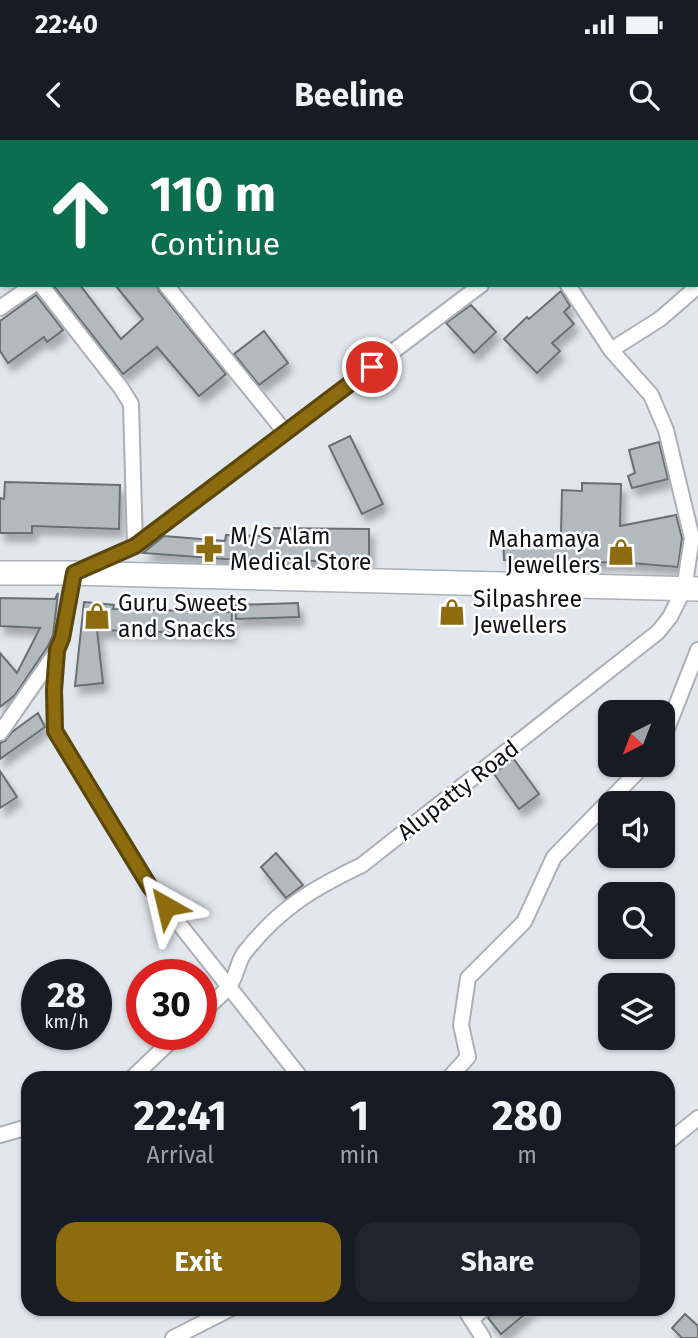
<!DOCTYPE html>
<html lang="en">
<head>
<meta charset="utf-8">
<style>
	:root { --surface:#171b24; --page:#20242c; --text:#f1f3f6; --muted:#9ea1a6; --accent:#8c6c0e }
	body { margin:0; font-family:"Fira Sans",sans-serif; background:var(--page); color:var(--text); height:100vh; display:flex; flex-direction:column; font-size:26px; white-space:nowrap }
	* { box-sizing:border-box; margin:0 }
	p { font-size:23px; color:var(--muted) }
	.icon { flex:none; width:38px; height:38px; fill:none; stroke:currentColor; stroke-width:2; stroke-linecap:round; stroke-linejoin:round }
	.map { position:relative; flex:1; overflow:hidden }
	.sheet { position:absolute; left:21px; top:931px; width:654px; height:245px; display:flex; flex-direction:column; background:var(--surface); border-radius:21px; box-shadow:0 2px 5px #0004 }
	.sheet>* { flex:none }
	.banner { position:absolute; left:0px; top:0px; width:698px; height:147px; box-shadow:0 2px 5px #0004; background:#0b6e4f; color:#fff; overflow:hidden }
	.needle { width:46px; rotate:222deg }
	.fabs { position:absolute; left:598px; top:560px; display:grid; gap:14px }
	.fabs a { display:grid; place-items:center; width:77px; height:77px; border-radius:14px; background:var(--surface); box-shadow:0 2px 5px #0004; font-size:35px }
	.speed { position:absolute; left:21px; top:819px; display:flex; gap:14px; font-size:35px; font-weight:700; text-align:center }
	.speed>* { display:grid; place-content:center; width:91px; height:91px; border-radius:50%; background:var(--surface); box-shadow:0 2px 5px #0004; line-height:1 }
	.speed small { font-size:18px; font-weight:400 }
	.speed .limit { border:10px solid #d22; background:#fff; color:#111 }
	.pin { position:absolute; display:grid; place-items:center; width:60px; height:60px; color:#fff; margin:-30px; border:4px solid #fff; border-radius:50%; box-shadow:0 2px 7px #0007 }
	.me { position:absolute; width:77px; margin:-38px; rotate:323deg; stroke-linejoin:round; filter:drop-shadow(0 0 5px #0008) }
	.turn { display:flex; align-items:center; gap:24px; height:147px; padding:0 35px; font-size:32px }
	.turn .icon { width:91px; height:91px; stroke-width:2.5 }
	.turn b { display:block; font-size:49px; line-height:60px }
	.eta { display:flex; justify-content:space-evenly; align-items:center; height:119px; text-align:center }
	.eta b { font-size:42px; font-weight:700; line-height:49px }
	.action { display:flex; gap:14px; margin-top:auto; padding:14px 35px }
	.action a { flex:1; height:80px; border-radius:21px; background:var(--accent); color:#fff; font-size:28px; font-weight:700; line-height:80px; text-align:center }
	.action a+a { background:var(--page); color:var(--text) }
	.status { display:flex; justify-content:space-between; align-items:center; height:49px; padding:0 35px; background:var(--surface); direction:ltr }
	.status svg { height:19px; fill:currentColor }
	header { display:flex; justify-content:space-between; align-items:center; height:91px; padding:0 35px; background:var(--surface); font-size:32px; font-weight:700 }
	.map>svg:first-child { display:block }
	.building { fill:#b2babe; stroke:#697073; stroke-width:2; filter:url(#shadow) }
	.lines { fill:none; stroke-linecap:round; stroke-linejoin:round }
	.street-casing { stroke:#abb0b6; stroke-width:18 }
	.primary-casing { stroke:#abb0b6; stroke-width:26 }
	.street { stroke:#fff; stroke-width:14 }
	.primary { stroke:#fff; stroke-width:23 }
	.route-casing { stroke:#5b4609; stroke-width:18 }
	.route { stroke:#8c6c0e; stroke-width:12 }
	.labels { text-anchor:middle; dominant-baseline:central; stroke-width:5; stroke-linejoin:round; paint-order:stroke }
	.poi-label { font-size:23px; fill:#0f1013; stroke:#fff; text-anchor:start }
	.street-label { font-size:23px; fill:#0f1013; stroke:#fff }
</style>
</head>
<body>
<div class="status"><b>22:40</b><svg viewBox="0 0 49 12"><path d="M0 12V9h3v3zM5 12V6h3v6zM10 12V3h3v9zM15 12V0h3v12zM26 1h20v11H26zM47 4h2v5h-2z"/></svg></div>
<header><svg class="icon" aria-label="back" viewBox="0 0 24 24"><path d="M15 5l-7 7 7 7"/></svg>Beeline<svg class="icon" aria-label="search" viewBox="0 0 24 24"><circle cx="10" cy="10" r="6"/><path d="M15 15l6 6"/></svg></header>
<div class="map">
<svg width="698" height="1198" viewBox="0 0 698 1198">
	<defs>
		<filter id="shadow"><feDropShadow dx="4.5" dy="8" stdDeviation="3.5" flood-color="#0004"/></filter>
	</defs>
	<rect width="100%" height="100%" fill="#e2e7ee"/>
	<g class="building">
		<path d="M53,145h27l41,54 22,-20 -28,-34h42l2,6 67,83 -27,22 -42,-49 -34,27z"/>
		<path d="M561,151l9,15 -6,6 10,12 -22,19 8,8 -23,22 -33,-34 23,-22 2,2z"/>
		<path d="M36,155l27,35 -16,12 -3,-5 -36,26 -8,-12v-30z"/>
		<path d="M471,165l25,27 -22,21 -28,-30z"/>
		<path d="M264,191l24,32 -29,22 -25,-31z"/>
		<path d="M350,296l33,68 -21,10 -33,-68z"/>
		<path d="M659,302l9,37 -36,9 -4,-12 7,-3 -6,-23z"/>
		<path d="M5,342l115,3 -1,44 -87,-3v7h-32v-35l4,1z"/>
		<path d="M582,343l39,1 -1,42 56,-11 6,23 -4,29 -47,-4 -127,-3 -1,-25h58l1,-45 20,1z"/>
		<path d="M262,388l107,1v33l-144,-3 -82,-6 21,-17 61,5 1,-6 35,1z"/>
		<path d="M58,453l-5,42 -5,11 -33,49 -15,12v-54l17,20 23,-45 -40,-2v-28l55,1z"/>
		<path d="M84,462l30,3 -1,4 119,3 -1,22 -134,-4 6,53 -28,3z"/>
		<path d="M298,463l1,14 -63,2 -1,-14z"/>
		<path d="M38,573l7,14 -45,32v-16l5,-2 7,-9z"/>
		<path d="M513,618l26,36 -20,15 -25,-35z"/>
		<path d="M0,631l17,26 -17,11z"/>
		<path d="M276,713l27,32 -17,13 -25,-31z"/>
		<path d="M493,1169h38l-30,25 -13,-16z"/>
		<path d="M685,1174l13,12v12h-16l-10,-10z"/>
	</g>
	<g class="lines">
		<defs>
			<g id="street">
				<path d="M458,0l2,2"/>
				<path d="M545,0l1,2"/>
				<path d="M209,2l3,-2"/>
				<path d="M664,2l3,-2"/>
				<path d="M696,53l2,-2"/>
				<path d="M41,145l80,103 10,16 4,142"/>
				<path d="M166,145l119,147"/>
				<path d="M0,168l33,-23"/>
				<path d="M611,210l49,-31 38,-33"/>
				<path d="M57,512l-3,38 1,41 95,156 151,191"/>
				<path d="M0,593l57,-82 5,-13 11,-65 62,-27 346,-261"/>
				<path d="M663,599l35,-89"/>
				<path d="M201,873c9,-9 21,-17 28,-27 8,-9 8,-24 16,-34 35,-44 67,-63 117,-87l296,-233 12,-15 14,-28 8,-51 -26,-108 -15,-35 -40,-45 -43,-65"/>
				<path d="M132,938l46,-44"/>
				<path d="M449,938l19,-21 -7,-32 7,-47 56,-56 30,-65 90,-92"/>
				<path d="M0,995l28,-8"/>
				<path d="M668,1002l30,-24"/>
				<path d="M465,1169l18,29"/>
				<path d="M471,1179l13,-10"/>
				<path d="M173,1198l57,-29"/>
			</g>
			<path id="primary" d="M0,433h68l630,16"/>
		</defs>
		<use href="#street" class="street-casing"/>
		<use href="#primary" class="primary-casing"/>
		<use href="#street" class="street"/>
		<use href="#primary" class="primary"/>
	</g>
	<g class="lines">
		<defs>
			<path id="route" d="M166,766l-16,-19 -95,-156 -1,-41 3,-40 5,-12 12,-65 61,-27 237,-179"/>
		</defs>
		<use href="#route" class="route-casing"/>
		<use href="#route" class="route"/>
	</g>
	<defs>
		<symbol id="pharmacy-bare" viewBox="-9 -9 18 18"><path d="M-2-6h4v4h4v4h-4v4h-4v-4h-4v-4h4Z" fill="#8c6c0e" stroke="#fff" stroke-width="2.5" paint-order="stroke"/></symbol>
		<symbol id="shop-bare" viewBox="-9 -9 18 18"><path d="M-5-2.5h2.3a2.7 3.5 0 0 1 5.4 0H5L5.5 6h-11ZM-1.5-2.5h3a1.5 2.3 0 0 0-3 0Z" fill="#8c6c0e" stroke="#fff" stroke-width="2.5" paint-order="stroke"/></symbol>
	</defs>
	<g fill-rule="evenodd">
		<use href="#pharmacy-bare" x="190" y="390" width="38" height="38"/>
		<use href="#shop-bare" x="602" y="393" width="38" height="38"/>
		<use href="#shop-bare" x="433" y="453" width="38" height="38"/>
		<use href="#shop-bare" x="78" y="457" width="38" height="38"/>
	</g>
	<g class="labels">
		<g class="poi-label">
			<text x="230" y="396">M/S Alam<tspan x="230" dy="26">Medical Store</tspan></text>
			<text x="600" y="399" text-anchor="end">Mahamaya<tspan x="600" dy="26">Jewellers</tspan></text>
			<text x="473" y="459">Silpashree<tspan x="473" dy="26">Jewellers</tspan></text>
			<text x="118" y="463">Guru Sweets<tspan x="118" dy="26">and Snacks</tspan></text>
		</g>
		<g class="street-label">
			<text transform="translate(458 650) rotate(-38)">Alupatty Road</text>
		</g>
	</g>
</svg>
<div class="fabs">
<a><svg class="needle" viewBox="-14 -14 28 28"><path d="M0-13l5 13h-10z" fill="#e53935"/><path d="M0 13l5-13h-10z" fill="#9ea1a6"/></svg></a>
<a><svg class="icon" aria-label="sound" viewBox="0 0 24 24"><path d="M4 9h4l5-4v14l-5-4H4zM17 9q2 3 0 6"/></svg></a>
<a><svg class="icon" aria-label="search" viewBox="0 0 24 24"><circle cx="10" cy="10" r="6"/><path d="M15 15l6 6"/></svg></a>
<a><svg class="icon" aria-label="layers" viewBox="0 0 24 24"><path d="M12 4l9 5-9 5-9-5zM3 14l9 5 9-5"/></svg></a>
</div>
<div class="speed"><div>28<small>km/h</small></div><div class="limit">30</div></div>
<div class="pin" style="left:372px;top:227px;background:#d93025"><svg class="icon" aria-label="arrive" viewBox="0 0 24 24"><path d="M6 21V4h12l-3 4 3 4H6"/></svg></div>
<svg class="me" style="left:166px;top:766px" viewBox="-20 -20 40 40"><path d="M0-17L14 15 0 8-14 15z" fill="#8c6c0e" stroke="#fff" stroke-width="4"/></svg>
<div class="banner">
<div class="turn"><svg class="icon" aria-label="ahead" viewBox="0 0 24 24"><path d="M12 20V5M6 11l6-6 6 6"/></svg><div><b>110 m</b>Continue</div></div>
</div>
<section class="sheet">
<div class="eta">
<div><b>22:41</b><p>Arrival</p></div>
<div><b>1</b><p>min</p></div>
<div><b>280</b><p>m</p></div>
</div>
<div class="action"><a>Exit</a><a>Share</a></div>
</section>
</div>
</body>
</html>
